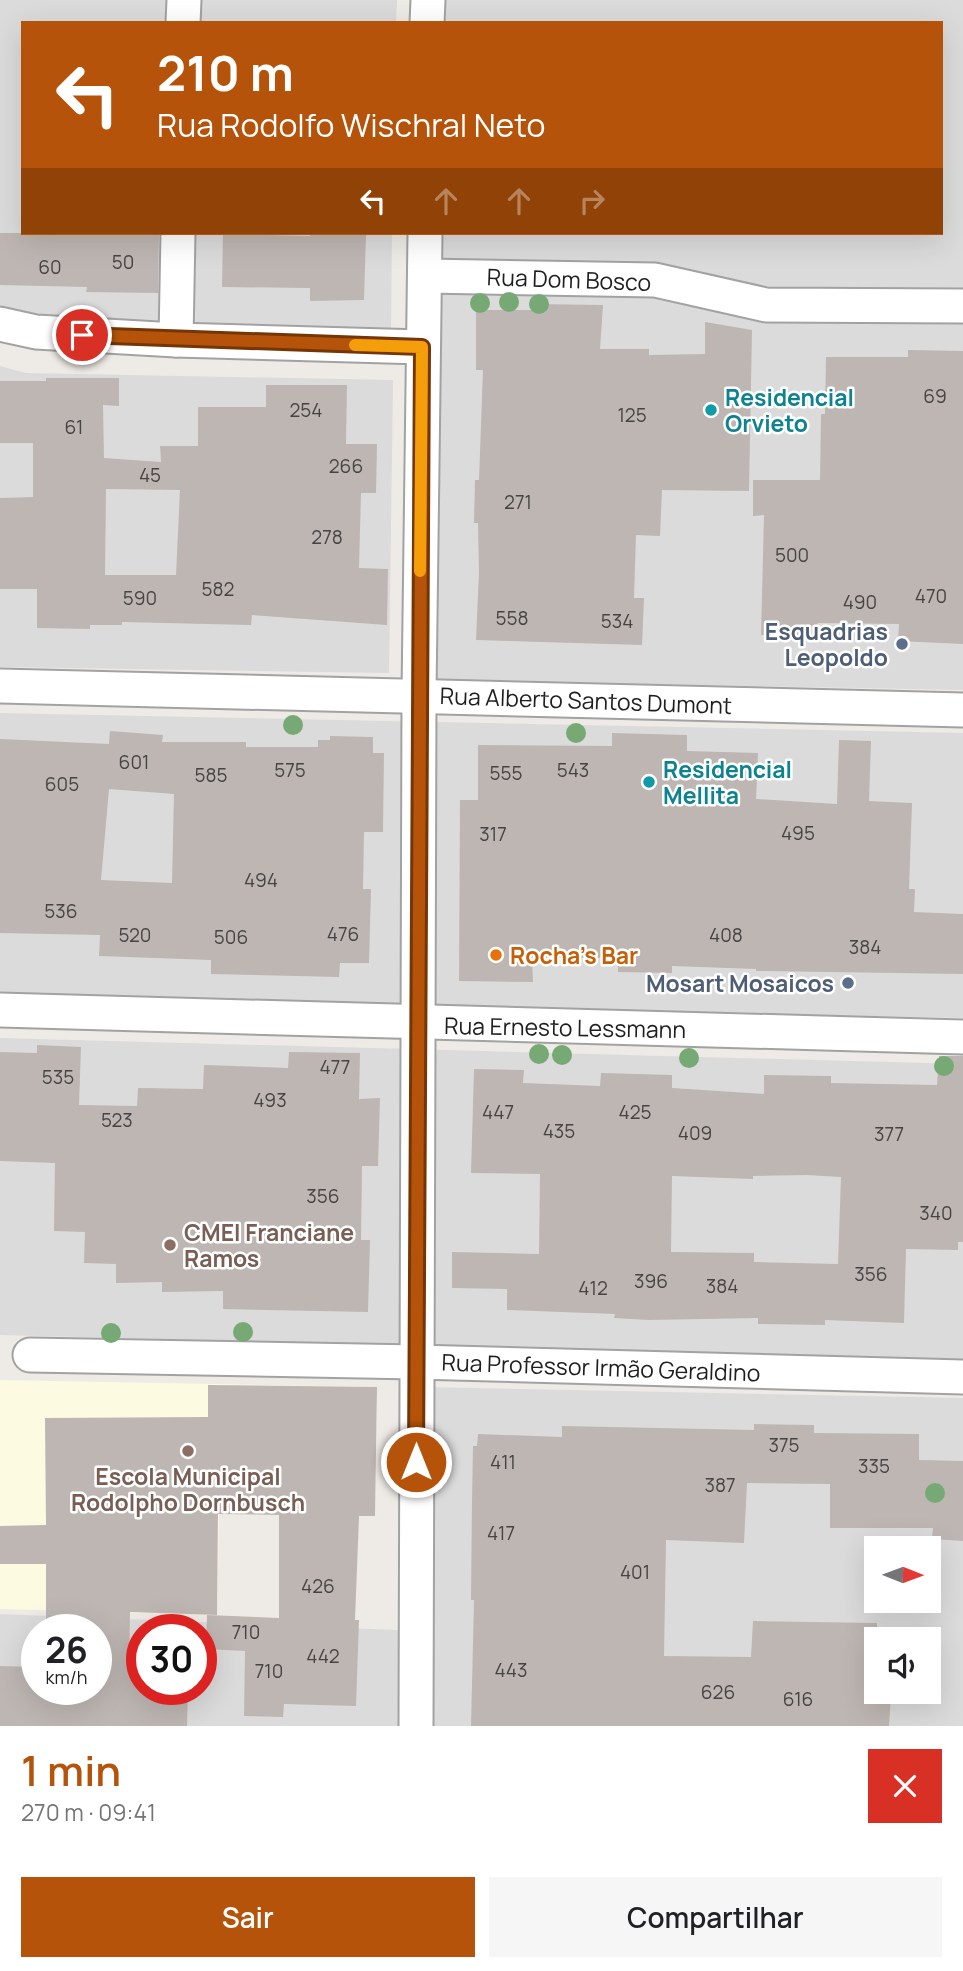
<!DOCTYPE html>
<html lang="pt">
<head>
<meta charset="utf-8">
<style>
	:root { --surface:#fff; --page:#f6f6f6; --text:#202124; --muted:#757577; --accent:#b45309 }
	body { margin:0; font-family:Manrope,sans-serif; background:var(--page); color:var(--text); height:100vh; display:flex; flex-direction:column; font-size:26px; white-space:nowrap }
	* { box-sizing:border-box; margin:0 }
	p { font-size:23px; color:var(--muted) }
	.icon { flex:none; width:38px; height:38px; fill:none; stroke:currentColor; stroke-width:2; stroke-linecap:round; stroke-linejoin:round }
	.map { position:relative; height:1726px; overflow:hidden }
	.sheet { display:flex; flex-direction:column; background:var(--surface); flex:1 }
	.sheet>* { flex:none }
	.guide { position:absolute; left:21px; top:21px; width:922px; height:214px; border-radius:0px; box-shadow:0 7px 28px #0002; background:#b45309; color:#fff; overflow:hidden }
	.needle { width:46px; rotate:91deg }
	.controls { position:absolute; left:864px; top:1536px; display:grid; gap:14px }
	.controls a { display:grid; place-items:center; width:77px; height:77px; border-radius:0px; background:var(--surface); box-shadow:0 7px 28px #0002; font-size:35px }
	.speed { position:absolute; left:21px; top:1614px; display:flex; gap:14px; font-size:35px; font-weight:700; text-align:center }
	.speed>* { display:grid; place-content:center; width:91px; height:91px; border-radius:50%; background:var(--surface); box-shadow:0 7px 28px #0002; line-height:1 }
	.speed small { font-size:18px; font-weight:400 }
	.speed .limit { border:10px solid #d22; background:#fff; color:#111 }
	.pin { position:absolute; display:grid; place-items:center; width:60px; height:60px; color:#fff; margin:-30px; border:4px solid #fff; border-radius:50%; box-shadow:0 2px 7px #0007 }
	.me { position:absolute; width:77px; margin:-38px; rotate:0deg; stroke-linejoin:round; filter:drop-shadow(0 0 5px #0008) }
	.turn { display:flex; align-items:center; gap:24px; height:147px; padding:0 21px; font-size:32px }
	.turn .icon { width:91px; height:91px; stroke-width:2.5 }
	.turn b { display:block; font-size:49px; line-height:60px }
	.lanes { display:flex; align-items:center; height:66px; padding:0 21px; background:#0003; justify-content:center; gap:35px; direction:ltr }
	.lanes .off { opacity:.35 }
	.round { display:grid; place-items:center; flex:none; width:74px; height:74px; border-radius:0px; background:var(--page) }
	.summary { display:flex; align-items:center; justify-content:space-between; height:119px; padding:0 21px }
	h1 { font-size:42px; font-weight:600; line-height:52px; color:var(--accent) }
	.cta { display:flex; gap:14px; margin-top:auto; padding:14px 21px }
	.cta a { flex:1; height:80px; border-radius:0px; background:var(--accent); color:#fff; font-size:28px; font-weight:600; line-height:80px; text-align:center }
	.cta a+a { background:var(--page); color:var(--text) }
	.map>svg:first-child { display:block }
	.residential { fill:#dcdbdb; fill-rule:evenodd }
	.education { fill:#fcfae0 }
	.building { fill:#beb6b2; fill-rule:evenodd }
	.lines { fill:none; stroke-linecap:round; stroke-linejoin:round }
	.minor-casing { stroke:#a2a2a2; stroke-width:37 }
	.minor { stroke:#fff; stroke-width:33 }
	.tree { fill:#77a974 }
	.route-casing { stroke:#753606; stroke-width:18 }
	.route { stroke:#b45309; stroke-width:12 }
	.slow { stroke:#f59e0b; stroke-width:12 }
	.culture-dot { fill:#0f9aa8; stroke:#fff; stroke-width:2.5 }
	.service-dot { fill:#5c6f8a; stroke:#fff; stroke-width:2.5 }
	.food-dot { fill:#e8710a; stroke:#fff; stroke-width:2.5 }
	.education-dot { fill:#8d6e63; stroke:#fff; stroke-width:2.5 }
	.labels { text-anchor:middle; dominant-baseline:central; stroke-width:5; stroke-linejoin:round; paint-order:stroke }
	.number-label { font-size:19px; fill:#464443 }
	.street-label { font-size:23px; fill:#1e1e1e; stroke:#fff }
	.culture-label { font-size:23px; font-weight:bold; fill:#0d838f; stroke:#fff; text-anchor:start }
	.service-label { font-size:23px; font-weight:bold; fill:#4e5e75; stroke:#fff; text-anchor:end }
	.food-label { font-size:23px; font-weight:bold; fill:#c56008; stroke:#fff; text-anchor:start }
	.education-label { font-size:23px; font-weight:bold; fill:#785e54; stroke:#fff; text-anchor:start }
</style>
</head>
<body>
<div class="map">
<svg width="963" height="1726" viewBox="0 0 963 1726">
	<rect width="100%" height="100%" fill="#eeeae5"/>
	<g class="residential">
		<path d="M0,0h171v23h-148v210h141l-3,91 -122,-6 -39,-9z"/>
		<path d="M196,0h201l-1,23h-200z"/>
		<path d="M446,0h517v295l-191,-1 -335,-28 1,-33h504v-210h-497z"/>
		<path d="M191,233h201l-1,98 -202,-5z"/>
		<path d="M437,287l216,4 310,29v370l-530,-10z"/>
		<path d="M0,366l26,7 367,7 -4,293 -389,-6z"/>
		<path d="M0,713l963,20v285l-963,-22z"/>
		<path d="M0,1038l963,26v295l-963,-24z"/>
		<path d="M424,1387l539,11v328h-963v-112l422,17zM877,1549h52v52h-52zM37,1629h59v60h-59zM142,1629h59v60h-59zM877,1640h52v52h-52z"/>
	</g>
	<path class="education" d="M0,1380l377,7 -2,129 -156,-2 -2,101 -217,-6z"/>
	<g class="building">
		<path d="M0,233h159l-1,60 -72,-1 1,-5 -87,-2z"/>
		<path d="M310,233h56l-2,67 -54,1v-13l-88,-1 1,-53 87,2z"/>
		<path d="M532,304l71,1 -3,44h49v6l56,-1v-32l47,8 -3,161 -87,-1 -2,46 -24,-1 -2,63h10l-2,47 -166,-5 3,-67 -1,-50h-4l1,-43h4l4,-110h-7v-60h56z"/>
		<path d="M908,350l55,1v293l-65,-3 1,-17 -81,-1 -1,14 -56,-2 3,-120 -11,1v-36h67l1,-66h4l1,-57h82z"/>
		<path d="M46,378h73v28l-16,-1 1,53 57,4 -1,-16h38v-39h68v-22h81l-1,59h31l-1,49h-15l-2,75 29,1 -1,56 -135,-10 -1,10 -129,-3v3h-32v4l-53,-1v-39h-37v-91l33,-1v-54h-33v-62h46zM106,489l74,1 -4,85h-71z"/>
		<path d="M110,731l53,4 -1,7h84v5h72v-7h12v-4l43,1v16h11l-1,79h-19l-1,57h8l-2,74h-29l-1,14 -128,-3v-14l-112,-4 1,-21 -100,-2v-194l109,5zM109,789l65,5 -2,89 -71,-3z"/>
		<path d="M612,733l75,2v16l71,2 -2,46 81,5 2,-64 32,1 -2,60 43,2 -3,86h6l-1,23 49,2v60l-207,-3v-2l-84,-3v7l-54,-1v-14l-86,-1 1,25 -74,-1 1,-181h18v-55l134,1z"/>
		<path d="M37,1045l44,2 -2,58 58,1 1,-18 65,1 1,-24 84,3 1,-16 71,1 -1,46 21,-1 -2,68h-16l-1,74h9l-2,72 -145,-3v-18l-61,1v-10l-46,1v-19l-32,-1 1,-31 -31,-1 1,-68 -55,-2v-109l37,1z"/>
		<path d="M939,1056h24v186h-5v8l-52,-1 -2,74 -79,-3v5l-67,-1v-6l-110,2 -34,-2 1,-4 -108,-4v-21l-55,-1v-36l87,2 1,-80 -69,-1 3,-104 50,1 -1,13 77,3 1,-13 71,2v13l92,6v-19l67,1v7l106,2zM807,1175l34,2 -3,87 -84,-2v-9l-83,-1 1,-76 81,3v-3z"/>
		<path d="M208,1385l169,2 -2,129h-16l-4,104h4l-3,86 -72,-2 -1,13 -39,-1 1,-65 -39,-2 1,-34 72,3v-103l-61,-1 -1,101 -87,-3 -1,57h13v20h46l-1,37h-187v-60l36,1v22h60v-60h-50v-65h-46v-38l46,-1 -1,-107 163,-1z"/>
		<path d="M754,1424l60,1v8l105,1v26l44,1v80l-31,-2 1,-11h-103v-44l-83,-1 -3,60 -78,-3 -2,116 87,1 2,-36 124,2v69l14,2 -2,32h-418l3,-126h-3l1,-99 1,-55h4l1,-12 84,3v-11l192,4z"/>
	</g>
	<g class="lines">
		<defs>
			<g id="minor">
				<path d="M183,23l1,-23"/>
				<path d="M427,23l1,-23"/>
				<path d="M425,276l230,4 111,25 197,1"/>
				<path d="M0,324l36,8 140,8 246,7"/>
				<path d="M176,340l2,-107"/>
				<path d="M0,686l963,24"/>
				<path d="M0,1010l963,27"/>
				<path d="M30,1355l386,7 547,15"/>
				<path d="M416,1726l3,-1031 6,-462"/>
			</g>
		</defs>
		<use href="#minor" class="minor-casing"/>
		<use href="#minor" class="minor"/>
	</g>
	<g class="tree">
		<circle cx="509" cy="302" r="10"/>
		<circle cx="480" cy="303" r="10"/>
		<circle cx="539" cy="304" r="10"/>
		<circle cx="293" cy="725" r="10"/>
		<circle cx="576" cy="733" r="10"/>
		<circle cx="539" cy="1054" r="10"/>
		<circle cx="562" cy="1055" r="10"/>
		<circle cx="689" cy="1058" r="10"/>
		<circle cx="944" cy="1066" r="10"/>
		<circle cx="243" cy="1332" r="10"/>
		<circle cx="111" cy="1333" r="10"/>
		<circle cx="935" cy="1493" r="10"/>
	</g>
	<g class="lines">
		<defs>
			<path id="route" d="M82,335l340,12 -6,1115"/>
		</defs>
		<use href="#route" class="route-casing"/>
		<use href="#route" class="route"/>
		<path class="slow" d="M355,345l67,2 -2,224"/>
	</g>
	<g class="culture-dot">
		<circle cx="711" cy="410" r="7"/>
		<circle cx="649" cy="782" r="7"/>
	</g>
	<g class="service-dot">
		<circle cx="902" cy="644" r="7"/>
		<circle cx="848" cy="983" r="7"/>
	</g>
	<circle class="food-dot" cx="496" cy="955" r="7"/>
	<g class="education-dot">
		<circle cx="170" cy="1245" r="7"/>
		<circle cx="188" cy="1451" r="7"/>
	</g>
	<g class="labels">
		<g class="number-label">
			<text x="123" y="262">50</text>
			<text x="50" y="267">60</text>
			<text x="935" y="396">69</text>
			<text x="306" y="410">254</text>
			<text x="632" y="415">125</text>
			<text x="74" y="427">61</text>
			<text x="346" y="466">266</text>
			<text x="150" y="475">45</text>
			<text x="518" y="502">271</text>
			<text x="327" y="537">278</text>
			<text x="792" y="555">500</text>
			<text x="218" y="589">582</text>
			<text x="931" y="596">470</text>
			<text x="140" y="598">590</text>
			<text x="860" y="602">490</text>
			<text x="512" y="618">558</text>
			<text x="617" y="621">534</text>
			<text x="134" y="762">601</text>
			<text x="290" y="770">575</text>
			<text x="573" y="770">543</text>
			<text x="506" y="773">555</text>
			<text x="211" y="775">585</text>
			<text x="62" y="784">605</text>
			<text x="798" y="833">495</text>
			<text x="493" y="834">317</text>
			<text x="261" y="880">494</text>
			<text x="61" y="911">536</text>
			<text x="343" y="934">476</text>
			<text x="135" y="935">520</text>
			<text x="726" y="935">408</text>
			<text x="231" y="937">506</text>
			<text x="865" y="947">384</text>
			<text x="335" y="1067">477</text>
			<text x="58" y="1077">535</text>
			<text x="270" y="1100">493</text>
			<text x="498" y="1112">447</text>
			<text x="635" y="1112">425</text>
			<text x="117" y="1120">523</text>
			<text x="559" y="1131">435</text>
			<text x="695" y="1133">409</text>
			<text x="889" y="1134">377</text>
			<text x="323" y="1196">356</text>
			<text x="936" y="1213">340</text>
			<text x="871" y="1274">356</text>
			<text x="651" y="1281">396</text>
			<text x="722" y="1286">384</text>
			<text x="593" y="1288">412</text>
			<text x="784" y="1445">375</text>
			<text x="503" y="1462">411</text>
			<text x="874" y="1466">335</text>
			<text x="720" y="1485">387</text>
			<text x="501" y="1533">417</text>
			<text x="635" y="1572">401</text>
			<text x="318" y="1586">426</text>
			<text x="246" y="1632">710</text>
			<text x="323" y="1656">442</text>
			<text x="511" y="1670">443</text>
			<text x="269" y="1671">710</text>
			<text x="718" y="1692">626</text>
			<text x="798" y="1699">616</text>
		</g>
		<g class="street-label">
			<text transform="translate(569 279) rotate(2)">Rua Dom Bosco</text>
			<text transform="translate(586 700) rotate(2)">Rua Alberto Santos Dumont</text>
			<text transform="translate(565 1027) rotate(1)">Rua Ernesto Lessmann</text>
			<text transform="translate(601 1367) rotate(2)">Rua Professor Irmão Geraldino</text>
		</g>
		<g class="culture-label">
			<text x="725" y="397">Residencial<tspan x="725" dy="26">Orvieto</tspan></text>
			<text x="663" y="769">Residencial<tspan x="663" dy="26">Mellita</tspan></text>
		</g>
		<g class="service-label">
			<text x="888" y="631">Esquadrias<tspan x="888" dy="26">Leopoldo</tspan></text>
			<text x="834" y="983">Mosart Mosaicos</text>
		</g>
		<g class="food-label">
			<text x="510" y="955">Rocha's Bar</text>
		</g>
		<g class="education-label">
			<text x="184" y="1232">CMEI Franciane<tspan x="184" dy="26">Ramos</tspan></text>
			<text x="188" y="1476" text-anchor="middle">Escola Municipal<tspan x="188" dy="26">Rodolpho Dornbusch</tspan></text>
		</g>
	</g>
</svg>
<div class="controls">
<a><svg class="needle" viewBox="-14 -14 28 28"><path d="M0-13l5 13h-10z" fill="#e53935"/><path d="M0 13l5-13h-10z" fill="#757577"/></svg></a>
<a><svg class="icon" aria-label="sound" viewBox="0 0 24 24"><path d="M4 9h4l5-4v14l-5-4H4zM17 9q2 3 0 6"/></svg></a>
</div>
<div class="speed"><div>26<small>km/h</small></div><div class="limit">30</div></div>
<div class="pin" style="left:82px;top:335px;background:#d93025"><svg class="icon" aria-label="arrive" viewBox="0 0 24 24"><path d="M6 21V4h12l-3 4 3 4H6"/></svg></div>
<svg class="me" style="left:416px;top:1462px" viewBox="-20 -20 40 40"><circle r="17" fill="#b45309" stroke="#fff" stroke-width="3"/><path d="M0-11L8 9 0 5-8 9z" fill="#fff"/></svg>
<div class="guide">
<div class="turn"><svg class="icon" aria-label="left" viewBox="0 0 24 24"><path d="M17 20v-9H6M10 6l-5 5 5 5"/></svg><div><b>210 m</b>Rua Rodolfo Wischral Neto</div></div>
<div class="lanes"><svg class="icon" aria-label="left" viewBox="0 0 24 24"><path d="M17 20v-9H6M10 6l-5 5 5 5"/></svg><svg class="icon off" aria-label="ahead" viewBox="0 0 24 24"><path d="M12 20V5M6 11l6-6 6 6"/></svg><svg class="icon off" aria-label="ahead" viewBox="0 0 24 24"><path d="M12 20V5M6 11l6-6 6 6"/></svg><svg class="icon off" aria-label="right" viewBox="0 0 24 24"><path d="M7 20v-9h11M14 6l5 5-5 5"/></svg></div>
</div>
</div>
<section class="sheet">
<div class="summary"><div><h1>1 min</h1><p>270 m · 09:41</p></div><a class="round" style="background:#d93025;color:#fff"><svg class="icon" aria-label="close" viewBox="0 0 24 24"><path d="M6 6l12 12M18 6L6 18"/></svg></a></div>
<div class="cta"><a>Sair</a><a>Compartilhar</a></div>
</section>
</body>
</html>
